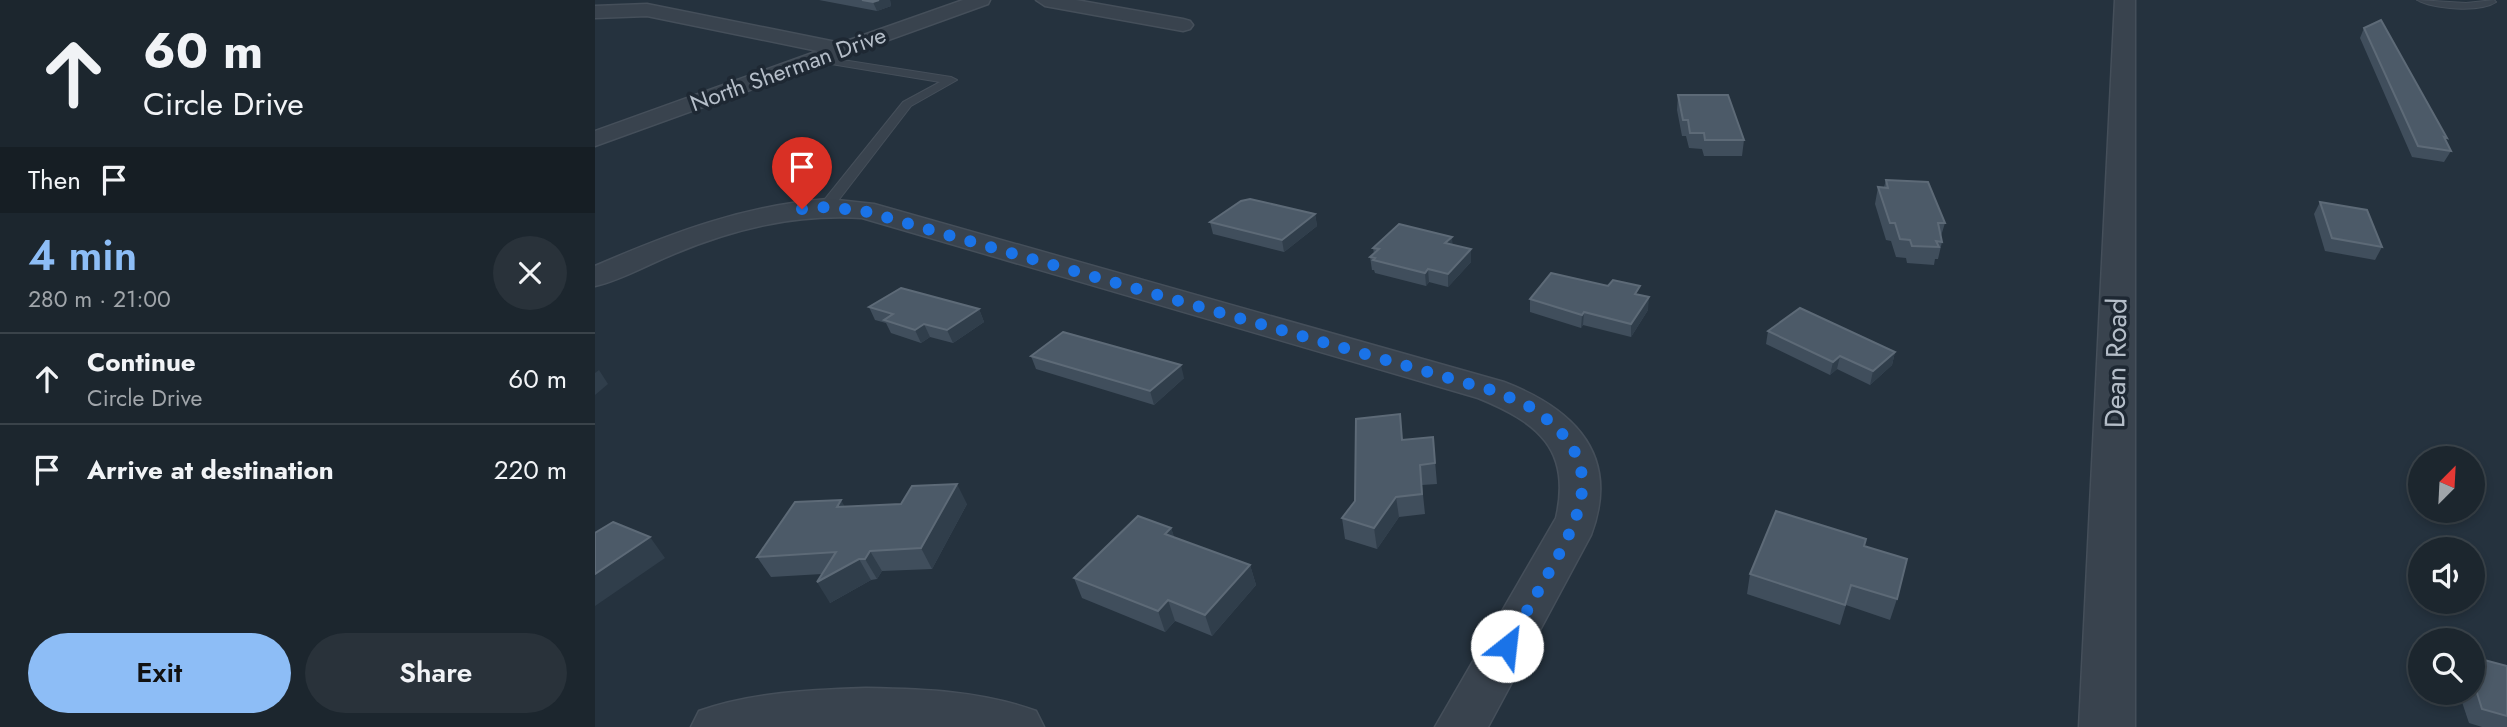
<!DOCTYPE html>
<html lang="en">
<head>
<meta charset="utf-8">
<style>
	:root { --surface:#1c262e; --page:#29323a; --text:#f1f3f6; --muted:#a0a5aa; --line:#3a434a; --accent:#8dbdf6 }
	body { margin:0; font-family:Jost,sans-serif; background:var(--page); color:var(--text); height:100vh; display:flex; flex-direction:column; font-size:26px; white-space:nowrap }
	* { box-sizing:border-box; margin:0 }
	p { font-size:23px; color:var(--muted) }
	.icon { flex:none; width:38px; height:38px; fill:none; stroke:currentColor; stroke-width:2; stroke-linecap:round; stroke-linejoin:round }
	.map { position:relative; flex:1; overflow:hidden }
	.details { display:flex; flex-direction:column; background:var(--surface); width:595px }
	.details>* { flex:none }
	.banner { background:#1c262e; color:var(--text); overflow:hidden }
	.needle { width:46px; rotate:24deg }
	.fabs { position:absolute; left:1813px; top:446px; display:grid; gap:14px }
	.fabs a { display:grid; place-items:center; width:77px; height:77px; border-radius:50%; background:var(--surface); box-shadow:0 4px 10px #0003,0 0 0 2px var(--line); font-size:35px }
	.pin { position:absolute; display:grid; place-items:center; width:60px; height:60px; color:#fff; margin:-72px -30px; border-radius:50% 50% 50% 0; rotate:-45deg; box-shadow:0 0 7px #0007 }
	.pin .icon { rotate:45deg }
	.me { position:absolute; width:77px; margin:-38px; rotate:29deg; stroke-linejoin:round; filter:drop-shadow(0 0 5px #0008) }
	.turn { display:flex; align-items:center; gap:24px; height:147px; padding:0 28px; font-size:32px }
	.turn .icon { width:91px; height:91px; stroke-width:2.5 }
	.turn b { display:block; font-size:49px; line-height:60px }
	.then { display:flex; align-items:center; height:66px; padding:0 28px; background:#0003; gap:14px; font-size:26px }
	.round { display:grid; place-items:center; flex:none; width:74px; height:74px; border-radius:37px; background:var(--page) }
	.headline { display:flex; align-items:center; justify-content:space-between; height:119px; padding:0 28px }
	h1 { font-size:42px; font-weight:600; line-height:52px; color:var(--accent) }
	.button { display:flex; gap:14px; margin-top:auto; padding:14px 28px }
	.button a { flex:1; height:80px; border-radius:42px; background:var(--accent); color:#111; font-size:28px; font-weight:600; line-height:80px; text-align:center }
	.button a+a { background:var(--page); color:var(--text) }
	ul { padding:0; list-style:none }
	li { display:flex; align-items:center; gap:21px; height:91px; padding:0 28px; border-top:2px solid var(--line) }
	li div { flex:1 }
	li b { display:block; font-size:26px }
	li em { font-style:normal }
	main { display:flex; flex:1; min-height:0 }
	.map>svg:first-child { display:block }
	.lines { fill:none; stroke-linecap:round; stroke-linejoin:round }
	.service-casing { stroke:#454f5a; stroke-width:2 }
	.minor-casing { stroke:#454f5a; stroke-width:3 }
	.tertiary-casing { stroke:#454f5a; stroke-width:3 }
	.service { fill:#39434e; fill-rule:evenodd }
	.minor { fill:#39434e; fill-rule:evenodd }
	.tertiary { fill:#39434e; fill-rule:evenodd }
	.wall { fill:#404e5c }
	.shaded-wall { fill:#303e4b }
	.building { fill:#4c5a68; stroke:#5d6a77; stroke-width:2 }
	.route { stroke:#1a73e8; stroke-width:12; stroke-dasharray:0 21.6 }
	.labels { text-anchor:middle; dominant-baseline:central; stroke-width:7; stroke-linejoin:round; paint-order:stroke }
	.far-street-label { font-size:23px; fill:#b5bec9; stroke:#1e2833 }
	.street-label { font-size:28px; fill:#b5bec9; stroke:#1e2833 }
</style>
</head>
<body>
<main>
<section class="details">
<div class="banner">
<div class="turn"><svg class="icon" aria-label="ahead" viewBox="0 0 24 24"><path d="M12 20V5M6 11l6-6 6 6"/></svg><div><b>60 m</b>Circle Drive</div></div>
<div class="then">Then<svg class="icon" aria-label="arrive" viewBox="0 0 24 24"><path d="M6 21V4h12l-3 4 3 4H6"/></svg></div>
</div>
<div class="headline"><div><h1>4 min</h1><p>280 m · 21:00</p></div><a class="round"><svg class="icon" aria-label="close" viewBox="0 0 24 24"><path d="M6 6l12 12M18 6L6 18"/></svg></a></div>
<ul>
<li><svg class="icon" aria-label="ahead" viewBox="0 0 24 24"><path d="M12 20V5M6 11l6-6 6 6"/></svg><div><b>Continue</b><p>Circle Drive</p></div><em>60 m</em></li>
<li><svg class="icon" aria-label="arrive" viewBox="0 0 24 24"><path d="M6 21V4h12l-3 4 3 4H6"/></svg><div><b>Arrive at destination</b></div><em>220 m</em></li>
</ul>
<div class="button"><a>Exit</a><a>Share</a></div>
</section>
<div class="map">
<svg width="1912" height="727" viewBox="0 0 1912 727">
	<rect width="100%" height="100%" fill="#25323e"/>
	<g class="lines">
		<defs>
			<g id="service">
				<path d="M1822,0l49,3 28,-3 2,2c-16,11 -63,7 -79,-2z"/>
				<path d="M222,56l134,21 6,3 -46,26 -80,104 -5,1 -7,-4 2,-3 82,-102 37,-20 -127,-21 -1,-2z"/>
			</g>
			<g id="minor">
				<path d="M368,0h27l-2,4 -393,142v-15l223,-80 -171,-35 -52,2v-12l52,-2 194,39z"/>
				<path d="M441,0h40l107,19 7,2 3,4 -3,4 -7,2 -138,-25z"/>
				<path d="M233,199l46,5 630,178c70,27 117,73 87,153l-103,192h-53l121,-209c16,-69 -19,-96 -78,-120l-616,-180c-69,-4 -129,11 -193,38 -24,10 -48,24 -74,30v-20c76,-33 150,-61 233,-67z"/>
				<path d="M272,688c57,1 115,3 169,23l8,16h-353l8,-16c52,-19 113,-21 168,-23z"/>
			</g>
			<path id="tertiary" d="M1520,0h20v727h-56z"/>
		</defs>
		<use href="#service" class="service-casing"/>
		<use href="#minor" class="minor-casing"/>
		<use href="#tertiary" class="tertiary-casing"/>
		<use href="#service" class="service"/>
		<use href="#minor" class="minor"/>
		<use href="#tertiary" class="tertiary"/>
	</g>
	<g class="wall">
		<path d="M224,0h71l1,6 -14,5z"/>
		<path d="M1769,28l83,110 -2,2 6,11 -7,11 -32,-5 -52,-119z"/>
		<path d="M1083,95l66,45 -2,16h-38l-2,-7 -13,-1 -3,-12h-4l-5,-26z"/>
		<path d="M1291,180l59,43 -4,13 1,6 -4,17h-3l-1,6 -27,-2 -1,-5 -10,-1 -5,-16 -5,-1 -11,-36 3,-17h6z"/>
		<path d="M1725,202l62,45 -7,13 -50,-9 -11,-37z"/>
		<path d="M720,214l2,12 -33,26 -71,-18 -3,-12z"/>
		<path d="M857,237v8l19,17 -23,25 -19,-5 -3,4 -51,-13 -1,-3h-2l-2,-13 4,-3 -1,-6z"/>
		<path d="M1044,295l9,15 -17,27 -48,-12 -2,3 -51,-16v-13z"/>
		<path d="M274,307l110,2 5,13 -31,21 -23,-6 -9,6 -30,-10 -5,-10 -11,-3z"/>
		<path d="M1173,331l127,21 -3,13 -22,20 -33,-16 -7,6 -64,-31z"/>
		<path d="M436,356l153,22 -30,27 -118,-36z"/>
		<path d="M838,437l4,47 -15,1 3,29 -26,3 -22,32 -32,-10 -3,-21 61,-78z"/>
		<path d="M372,504l-35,65 -50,2 -5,8 -6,1 -41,23 -8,-29 -51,3 -14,-20 88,-50z"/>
		<path d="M576,528l3,9 76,28 6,20 -44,51 -37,-15 -10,11 -83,-34 -8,-20z"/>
		<path d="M1271,539l-2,7 33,53 -7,21 -44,-15 -6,20 -93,-31 3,-20z"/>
		<path d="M1878,657l34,9v61h-25l-13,-4 -10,-30h14z"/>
	</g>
	<g class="shaded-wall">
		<path d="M284,0h11l1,6 -14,5 -4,-9z"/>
		<path d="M720,214l2,12 -33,26 -2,-12z"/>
		<path d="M857,237l1,12 -8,-6z"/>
		<path d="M876,249v13l-23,25v-13z"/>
		<path d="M833,269l1,13 -3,4 -1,-13z"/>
		<path d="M1054,297l-1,13 -17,27v-13z"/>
		<path d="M384,309l5,13 -31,21 -6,-13z"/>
		<path d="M989,312l-1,13 -2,3 1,-13z"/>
		<path d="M329,324l6,13 -9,6 -6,-13z"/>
		<path d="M1300,352l-3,13 -22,20 3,-14z"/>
		<path d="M1245,356l-3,13 -7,6 3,-13z"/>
		<path d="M586,365l3,13 -30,27 -4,-14z"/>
		<path d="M4,370l9,14 -13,11v-22z"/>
		<path d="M362,484l10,20 -35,65 -11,-21z"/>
		<path d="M801,497l3,20 -22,32 -3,-21z"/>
		<path d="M246,500l12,20 -16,-13z"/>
		<path d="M576,528l7,20 -13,-14z"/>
		<path d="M55,537l15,21 -70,48v-32z"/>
		<path d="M275,551l12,20 -5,8 -12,-20z"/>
		<path d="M264,559l12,21 -41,23 -13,-21z"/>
		<path d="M655,565l6,20 -44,51 -7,-21z"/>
		<path d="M573,600l7,21 -10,11 -7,-21z"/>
	</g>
	<g class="building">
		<path d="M267,0h17l-6,2z"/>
		<path d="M1786,20l66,118 -3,-1 7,14 -33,-5 -54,-118z"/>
		<path d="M1083,95h50l16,45h-39l-1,-7h-14l-2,-13h-5z"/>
		<path d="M1291,180l42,2 17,41h-7l4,19 -6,-1 3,6 -27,-1 -2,-6 -10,-1 -5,-16h-5l-12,-36 10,1z"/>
		<path d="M655,199l65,15 -33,26 -72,-18 31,-21z"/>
		<path d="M1725,202l47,8 15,37 -50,-9z"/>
		<path d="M804,224l53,13 -7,6 26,6 -23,25 -20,-5 -3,4 -52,-13 2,-2 -5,-1 9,-8 -6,-1z"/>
		<path d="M956,273l57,13 5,-6 27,6 -5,8 14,3 -18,27 -47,-12 -2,3 -52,-16z"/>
		<path d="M306,288l78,21 -32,21 -23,-6 -9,6 -31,-10 9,-6 -24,-7z"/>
		<path d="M1205,308l95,44 -22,19 -33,-15 -7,6 -65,-31z"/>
		<path d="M468,332l118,33 -31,26 -119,-35z"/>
		<path d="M805,414l2,26 31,-3 2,26 -15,2 2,29 -26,3 -22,31 -32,-10 13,-17 1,-82z"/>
		<path d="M362,484l-36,64 -51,3 -5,8h-6l-42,23 19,-30 -79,5 38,-55 46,-2 -4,7 64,-3 11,-18z"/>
		<path d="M1181,511l90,28 -2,7 43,13 -10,40 -46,-14 -6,20 -95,-31z"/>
		<path d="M543,516l33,12 -6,6 85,31 -45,50 -37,-15 -10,11 -84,-33z"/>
		<path d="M18,522l37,15 -55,37v-41z"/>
		<path d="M1878,657l34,9v50l-25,-7 -9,-29z"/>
	</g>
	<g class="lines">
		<path class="route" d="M207,209l24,-2 38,4 627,179c16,7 34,12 48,23 65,48 46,95 13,154 -15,26 -30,53 -45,79"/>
	</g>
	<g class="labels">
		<g class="far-street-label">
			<text transform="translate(193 69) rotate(-20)">North Sherman Drive</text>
		</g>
		<g class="street-label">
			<text transform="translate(1521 363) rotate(-89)">Dean Road</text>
		</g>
	</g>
</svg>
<div class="fabs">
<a><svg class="needle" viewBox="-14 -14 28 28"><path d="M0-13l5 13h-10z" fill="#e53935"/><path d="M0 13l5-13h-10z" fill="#a0a5aa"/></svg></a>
<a><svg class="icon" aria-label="sound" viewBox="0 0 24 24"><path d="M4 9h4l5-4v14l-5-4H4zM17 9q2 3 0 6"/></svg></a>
<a><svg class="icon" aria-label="search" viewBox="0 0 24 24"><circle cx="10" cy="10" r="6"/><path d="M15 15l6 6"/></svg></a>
</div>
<div class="pin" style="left:207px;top:209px;background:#d93025"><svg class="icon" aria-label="arrive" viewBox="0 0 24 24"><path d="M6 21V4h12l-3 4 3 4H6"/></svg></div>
<svg class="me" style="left:912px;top:646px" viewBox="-20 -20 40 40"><circle r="19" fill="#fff"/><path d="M0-13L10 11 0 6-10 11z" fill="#1a73e8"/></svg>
</div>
</main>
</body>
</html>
